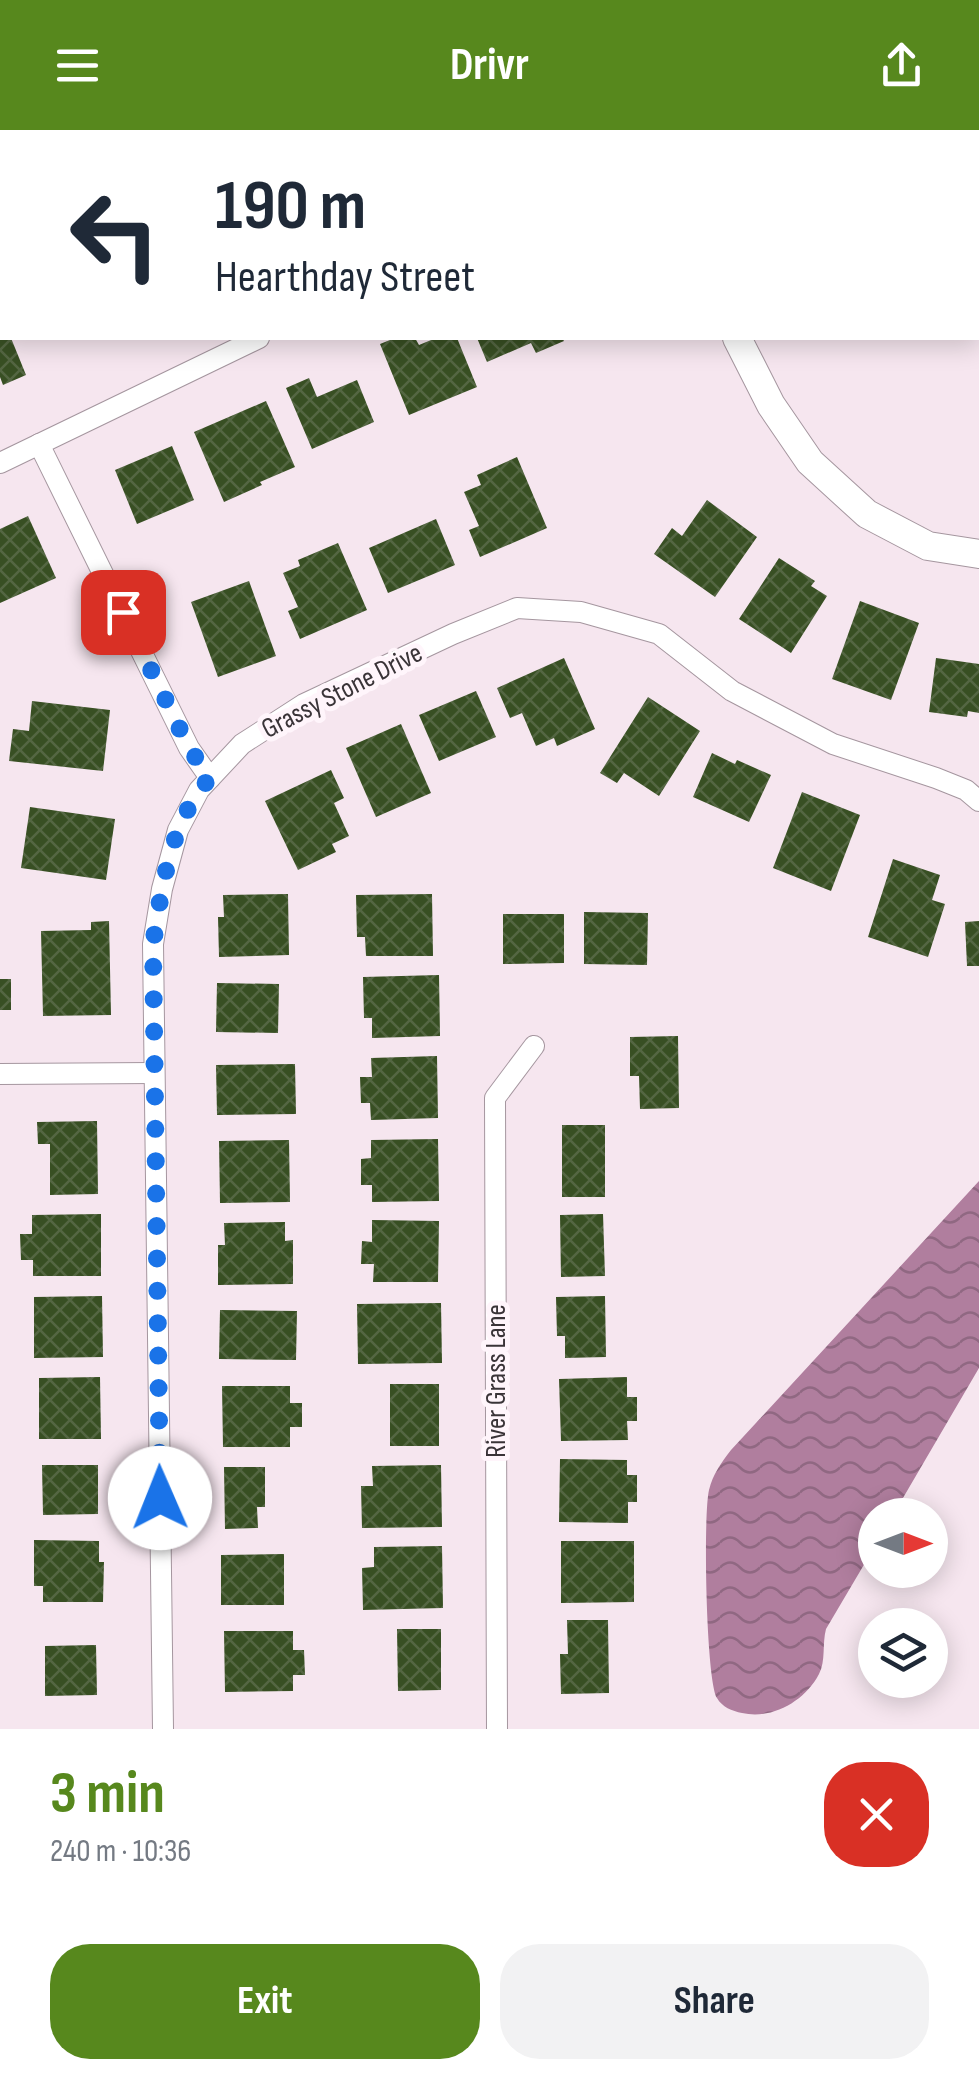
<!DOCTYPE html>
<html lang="en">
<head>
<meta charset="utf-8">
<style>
	:root { --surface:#fff; --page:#f2f2f3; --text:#1f2937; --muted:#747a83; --accent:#57881d }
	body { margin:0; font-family:"Sofia Sans Condensed",sans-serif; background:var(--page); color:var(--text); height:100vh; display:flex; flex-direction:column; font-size:38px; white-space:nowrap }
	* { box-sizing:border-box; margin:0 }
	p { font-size:32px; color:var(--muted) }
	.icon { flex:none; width:55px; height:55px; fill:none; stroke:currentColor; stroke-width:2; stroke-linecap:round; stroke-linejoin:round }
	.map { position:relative; height:1599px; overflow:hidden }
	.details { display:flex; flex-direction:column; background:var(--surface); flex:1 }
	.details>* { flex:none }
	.banner { position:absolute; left:0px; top:0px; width:980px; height:210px; box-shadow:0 5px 25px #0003; background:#fff; color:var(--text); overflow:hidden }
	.needle { width:65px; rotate:90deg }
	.tools { position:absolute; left:858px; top:1368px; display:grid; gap:20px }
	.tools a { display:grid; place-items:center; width:90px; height:90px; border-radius:50%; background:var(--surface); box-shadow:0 5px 25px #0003; font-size:50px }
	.pin { position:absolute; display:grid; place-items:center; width:85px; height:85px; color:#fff; margin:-42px; border-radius:20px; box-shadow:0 5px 15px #0006 }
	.me { position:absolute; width:110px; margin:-55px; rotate:359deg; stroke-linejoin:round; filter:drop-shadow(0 0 8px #0008) }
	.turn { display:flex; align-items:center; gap:35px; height:210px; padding:0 50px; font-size:45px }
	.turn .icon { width:130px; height:130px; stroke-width:2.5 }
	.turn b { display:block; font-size:70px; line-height:85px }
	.round { display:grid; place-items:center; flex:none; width:105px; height:105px; border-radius:40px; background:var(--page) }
	.summary { display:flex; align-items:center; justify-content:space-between; height:170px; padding:0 50px }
	h1 { font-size:60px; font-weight:700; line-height:75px; color:var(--accent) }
	.primary-button { display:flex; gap:20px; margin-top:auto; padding:20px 50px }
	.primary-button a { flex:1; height:115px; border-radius:40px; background:var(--accent); color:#fff; font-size:40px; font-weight:700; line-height:115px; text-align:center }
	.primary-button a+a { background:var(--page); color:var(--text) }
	header { display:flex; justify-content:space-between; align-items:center; height:130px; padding:0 50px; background:var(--accent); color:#fff; font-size:45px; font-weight:700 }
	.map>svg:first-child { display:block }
	.water { fill:url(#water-waves) }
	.building { fill:url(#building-cross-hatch) }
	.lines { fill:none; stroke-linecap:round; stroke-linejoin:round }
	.street-casing { stroke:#a5969f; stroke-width:22 }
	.secondary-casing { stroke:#a5969f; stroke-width:30 }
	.street { stroke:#fff; stroke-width:20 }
	.secondary { stroke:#fff; stroke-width:28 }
	.route { stroke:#1a73e8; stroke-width:18; stroke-dasharray:0 32.4 }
	.labels { text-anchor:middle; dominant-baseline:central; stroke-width:10; stroke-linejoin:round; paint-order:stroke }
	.street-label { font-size:28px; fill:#3a3438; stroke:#fff5fb }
</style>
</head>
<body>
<header><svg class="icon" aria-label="menu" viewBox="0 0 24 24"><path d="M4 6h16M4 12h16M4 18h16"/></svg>Drivr<svg class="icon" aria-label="share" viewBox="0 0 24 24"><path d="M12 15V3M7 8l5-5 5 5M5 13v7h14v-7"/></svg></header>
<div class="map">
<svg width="979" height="1599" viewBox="0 0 979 1599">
	<defs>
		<pattern id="water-waves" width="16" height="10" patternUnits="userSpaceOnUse" patternTransform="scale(2.5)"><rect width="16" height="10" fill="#b07e9e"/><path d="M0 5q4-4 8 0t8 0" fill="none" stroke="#906882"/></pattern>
		<pattern id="building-cross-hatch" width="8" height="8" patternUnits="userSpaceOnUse" patternTransform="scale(2.5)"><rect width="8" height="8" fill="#384f23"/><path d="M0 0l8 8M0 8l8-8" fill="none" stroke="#546643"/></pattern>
	</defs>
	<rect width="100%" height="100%" fill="#f6e6ef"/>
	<path class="water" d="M979,1051v187l-86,147h-18v31l-49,83c-4,15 0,32 -7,45 -14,27 -47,46 -77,39 -10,-2 -20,-6 -25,-15 -11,-19 -14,-183 -8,-208 4,-16 12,-27 22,-40z"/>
	<g class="building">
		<path d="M0,208h11l15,37 -23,10 -3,-8z"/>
		<path d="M395,208h20l4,7 17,-7h21l20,49 -68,28 -29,-71z"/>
		<path d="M477,208h85l2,3 -28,12 -5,-10 -44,19z"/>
		<path d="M309,248l8,19 40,-17 17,42 -62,27 -26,-61z"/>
		<path d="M266,271l29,66 -35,15 2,3 -38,17 -30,-70z"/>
		<path d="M172,316l22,54 -57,24 -22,-54z"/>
		<path d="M517,327l30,71 -67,29 -11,-27 10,-4 -15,-34 17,-7 -4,-10z"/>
		<path d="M707,370l50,37 -42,60 -61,-43 18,-26 10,8z"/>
		<path d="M28,386l28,62 -56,25v-74z"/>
		<path d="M436,389l19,46 -67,28 -19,-45z"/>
		<path d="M338,413l29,67 -67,29 -12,-28 10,-4 -15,-34 17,-7 -2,-6z"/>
		<path d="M779,428l36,23 -4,5 16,10 -36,57 -52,-34z"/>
		<path d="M249,451l27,75 -58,21 -27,-75z"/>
		<path d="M860,471l59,22 -28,77 -59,-21z"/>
		<path d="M564,528l31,71 -38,17 -3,-8 -18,8 -14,-33 -12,5 -13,-30z"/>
		<path d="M936,528l43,6v49l-11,-2 -1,6 -38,-5z"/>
		<path d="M476,561l20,46 -57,24 -20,-46z"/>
		<path d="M648,567l52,34 -41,65 -35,-23 -7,10 -17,-10z"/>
		<path d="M32,571l78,9 -7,61 -94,-10 4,-32 16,2z"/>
		<path d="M401,594l30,69 -55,24 -30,-69z"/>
		<path d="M712,623l23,11 2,-4 34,15 -22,47 -56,-25z"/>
		<path d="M331,640l13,28 -10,5 15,33 -17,8 4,8 -38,18 -33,-69z"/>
		<path d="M802,662l58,23 -29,76 -58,-23z"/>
		<path d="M30,677l85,12 -9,61 -85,-12z"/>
		<path d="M893,729l47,16 -8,25 13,4 -17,53 -60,-20z"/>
		<path d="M288,764l1,61 -70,2 -1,-40h6l-1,-22z"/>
		<path d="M432,764l1,62h-67l-1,-19h-8l-1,-42z"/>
		<path d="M584,782l64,1 -1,52 -63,-1z"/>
		<path d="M503,784h61v49l-61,1z"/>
		<path d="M109,791l2,94 -68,1 -2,-85 50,-1v-8z"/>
		<path d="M979,791v45h-12l-2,-44z"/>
		<path d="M439,845l1,61 -68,2v-20h-8l-1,-41z"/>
		<rect x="0" y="849" width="11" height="31"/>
		<path d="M217,853l62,1 -1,49 -62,-1z"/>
		<path d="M678,906l1,72 -39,1 -1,-33h-9v-39z"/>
		<path d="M437,926l1,62 -67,2 -1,-17h-9l-1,-26h12l-1,-19z"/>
		<path d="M295,934l1,50 -79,1 -1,-50z"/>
		<path d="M97,991l1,73 -48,1v-51h-12l-1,-22z"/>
		<rect x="562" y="995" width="43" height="72"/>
		<path d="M438,1009l1,62 -67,1v-17h-11v-26l10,-1v-18z"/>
		<path d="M289,1010l1,62 -70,1 -1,-62z"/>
		<path d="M101,1084v62h-68v-16h-12l-1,-26h12v-19z"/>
		<path d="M603,1084l2,62 -44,1 -1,-62z"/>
		<path d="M372,1090l67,1 -1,61h-65l1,-18h-13l1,-23 10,1z"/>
		<path d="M285,1092v19l8,-1v44l-75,1v-40h7l-1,-22z"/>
		<path d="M102,1166l1,61 -69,1v-61z"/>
		<path d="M605,1166l1,61 -41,1v-22h-8l-1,-39z"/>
		<path d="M441,1173l1,60 -84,1 -1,-60z"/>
		<path d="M220,1180l77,1 -1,49 -77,-1z"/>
		<path d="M100,1247l1,62h-62v-61z"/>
		<path d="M627,1247v20h10v24h-10l1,19 -67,1 -2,-62z"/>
		<rect x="390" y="1254" width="49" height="62"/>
		<path d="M222,1256h68v17h12v24h-12v20h-67z"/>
		<path d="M560,1329l67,1v15h10v27h-9v21l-69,-1z"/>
		<path d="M42,1335h56v49l-55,1z"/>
		<path d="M441,1335l1,62 -80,1 -1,-42h12l-1,-20z"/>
		<path d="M224,1337h41v40h-8l1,21 -33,1z"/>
		<path d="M34,1410l65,1v21h5l-1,40h-60v-16h-9z"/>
		<path d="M561,1411h73v61l-73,1z"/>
		<path d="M442,1416l1,62 -80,2 -1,-42 12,-1v-20z"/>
		<path d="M284,1424v51h-63v-50z"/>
		<path d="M567,1490h41l1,73 -48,1 -1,-40h8z"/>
		<path d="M397,1499h44v61l-43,1z"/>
		<path d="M224,1501h69v19h11l1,25h-12v16l-68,1z"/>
		<path d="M96,1515l1,50 -52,1v-50z"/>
	</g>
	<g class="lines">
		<defs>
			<g id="street">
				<path d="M39,314l150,304 21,30"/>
				<path d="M0,333l259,-125"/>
				<path d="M0,944l154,-1"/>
				<path d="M163,1599l-10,-785 9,-55 16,-59 21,-40 43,-46 62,-40 149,-70 64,-26 64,4 78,22 73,57 101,53 103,34 30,12 13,11"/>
				<path d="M497,1599l-2,-631 39,-52"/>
			</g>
			<g id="secondary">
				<path d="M633,0l2,2"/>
				<path d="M737,208l34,67 39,57 57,52 61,32 51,8"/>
			</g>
		</defs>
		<use href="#street" class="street-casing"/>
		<use href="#secondary" class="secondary-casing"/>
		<use href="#street" class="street"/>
		<use href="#secondary" class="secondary"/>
	</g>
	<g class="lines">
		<path class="route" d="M123,482l66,136 21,30c-40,43 -48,109 -57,166l7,554"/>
	</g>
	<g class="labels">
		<g class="street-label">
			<text transform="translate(342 561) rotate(-27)">Grassy Stone Drive</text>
			<text transform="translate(496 1251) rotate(-90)">River Grass Lane</text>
		</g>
	</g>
</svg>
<div class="tools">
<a><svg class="needle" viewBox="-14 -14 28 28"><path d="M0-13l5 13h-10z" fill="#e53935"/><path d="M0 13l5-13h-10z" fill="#747a83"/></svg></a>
<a><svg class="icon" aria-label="layers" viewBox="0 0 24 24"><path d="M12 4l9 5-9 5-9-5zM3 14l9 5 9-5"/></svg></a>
</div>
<div class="pin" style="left:123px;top:482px;background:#d93025"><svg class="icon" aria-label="arrive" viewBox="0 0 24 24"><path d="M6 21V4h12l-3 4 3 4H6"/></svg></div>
<svg class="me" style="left:160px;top:1368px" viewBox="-20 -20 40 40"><circle r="19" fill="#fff"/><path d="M0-13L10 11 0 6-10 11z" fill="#1a73e8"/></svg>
<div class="banner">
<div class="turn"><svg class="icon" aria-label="left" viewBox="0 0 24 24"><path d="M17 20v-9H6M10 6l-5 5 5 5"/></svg><div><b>190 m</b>Hearthday Street</div></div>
</div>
</div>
<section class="details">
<div class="summary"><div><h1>3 min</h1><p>240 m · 10:36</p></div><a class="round" style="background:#d93025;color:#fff"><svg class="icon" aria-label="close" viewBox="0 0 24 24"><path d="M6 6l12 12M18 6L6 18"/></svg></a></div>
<div class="primary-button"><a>Exit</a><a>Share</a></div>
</section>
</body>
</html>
